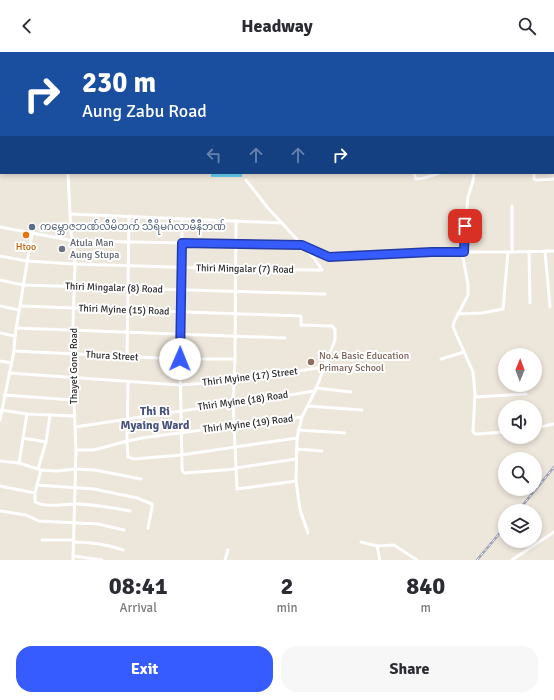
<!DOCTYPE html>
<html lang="en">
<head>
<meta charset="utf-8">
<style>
	:root { --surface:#fff; --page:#f7f7f7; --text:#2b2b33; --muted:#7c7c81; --accent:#365bff }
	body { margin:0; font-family:Signika,"Noto Sans Myanmar",sans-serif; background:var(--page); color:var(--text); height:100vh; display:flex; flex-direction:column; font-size:15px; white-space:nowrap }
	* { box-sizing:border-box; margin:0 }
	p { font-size:13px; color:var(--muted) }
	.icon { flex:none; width:22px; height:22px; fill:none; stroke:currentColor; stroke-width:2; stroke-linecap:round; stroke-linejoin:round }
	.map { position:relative; height:508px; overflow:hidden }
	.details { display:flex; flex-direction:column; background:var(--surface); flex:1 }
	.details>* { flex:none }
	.hud { position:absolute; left:0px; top:0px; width:554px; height:122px; box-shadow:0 2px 6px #0003; background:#1a4fa0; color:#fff; overflow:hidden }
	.needle { width:26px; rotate:1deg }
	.controls { position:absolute; left:498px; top:296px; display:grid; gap:8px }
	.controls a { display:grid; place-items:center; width:44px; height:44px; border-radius:50%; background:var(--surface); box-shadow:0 2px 6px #0003; font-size:20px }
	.pin { position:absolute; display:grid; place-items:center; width:34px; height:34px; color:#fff; margin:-17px; border-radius:8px; box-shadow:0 2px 6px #0006 }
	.me { position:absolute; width:44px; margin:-22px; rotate:1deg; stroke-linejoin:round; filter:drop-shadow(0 0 3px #0008) }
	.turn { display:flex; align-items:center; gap:14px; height:84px; padding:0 16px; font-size:18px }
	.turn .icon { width:52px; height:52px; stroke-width:2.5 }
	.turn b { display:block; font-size:28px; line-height:34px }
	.lanes { display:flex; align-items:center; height:38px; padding:0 16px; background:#0003; justify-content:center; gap:20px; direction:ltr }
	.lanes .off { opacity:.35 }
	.eta { display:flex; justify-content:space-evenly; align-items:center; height:68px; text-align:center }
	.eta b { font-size:24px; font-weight:800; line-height:28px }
	.primary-button { display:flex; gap:8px; margin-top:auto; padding:8px 16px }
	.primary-button a { flex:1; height:46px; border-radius:16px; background:var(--accent); color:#fff; font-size:16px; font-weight:800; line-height:46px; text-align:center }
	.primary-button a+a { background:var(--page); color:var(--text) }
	header { display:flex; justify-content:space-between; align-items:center; height:52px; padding:0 16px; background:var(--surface); font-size:18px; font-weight:800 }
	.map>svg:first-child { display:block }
	.water { fill:#66d0f7 }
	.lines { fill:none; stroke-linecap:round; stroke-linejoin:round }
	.minor { stroke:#fff; stroke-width:3 }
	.rail-casing { stroke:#9da1b6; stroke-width:2.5 }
	.rail { stroke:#fff; stroke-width:1; stroke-dasharray:3; stroke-linecap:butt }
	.route-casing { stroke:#233ba6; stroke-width:10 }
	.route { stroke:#365bff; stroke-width:7 }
	.service-dot { fill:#5c6f8a; stroke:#fff; stroke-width:1.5 }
	.food-dot { fill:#e8710a; stroke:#fff; stroke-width:1.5 }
	.worship-dot { fill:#6b7280; stroke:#fff; stroke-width:1.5 }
	.education-dot { fill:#8d6e63; stroke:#fff; stroke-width:1.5 }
	.labels { text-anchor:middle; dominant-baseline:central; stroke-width:4; stroke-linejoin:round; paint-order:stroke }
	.service-label { font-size:10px; fill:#4e5e75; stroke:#fff; text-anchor:start }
	.worship-label { font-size:10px; fill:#5b616d; stroke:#fff; text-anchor:start }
	.food-label { font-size:10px; fill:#c56008; stroke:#fff }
	.street-label { font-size:10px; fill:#2a2a2a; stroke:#fff }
	.education-label { font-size:10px; fill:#785e54; stroke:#fff; text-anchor:start }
	.quarter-label { font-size:12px; font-weight:bold; fill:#47517e; stroke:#fff }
</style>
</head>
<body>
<header><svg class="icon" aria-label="back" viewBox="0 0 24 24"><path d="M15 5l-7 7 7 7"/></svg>Headway<svg class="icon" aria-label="search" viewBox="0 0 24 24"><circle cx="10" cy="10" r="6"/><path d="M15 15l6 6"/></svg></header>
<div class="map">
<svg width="554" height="508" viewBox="0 0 554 508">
	<rect width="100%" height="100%" fill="#ede6db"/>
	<rect class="water" x="211" y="121" width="31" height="4"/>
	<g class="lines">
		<g class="minor">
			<path d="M3,0v1"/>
			<path d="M57,0v1"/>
			<path d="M112,0v1"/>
			<path d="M164,0v1"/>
			<path d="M229,0v1"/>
			<path d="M40,1l7,-1"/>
			<path d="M214,1l7,-1"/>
			<path d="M553,6l1,-1"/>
			<path d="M0,7h1"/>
			<path d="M0,32l1,-1"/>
			<path d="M553,51l1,3"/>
			<path d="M0,56h1"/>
			<path d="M553,70h1"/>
			<path d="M0,77h1"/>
			<path d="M553,90h1"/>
			<path d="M0,99h1"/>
			<path d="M553,108l1,10"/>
			<path d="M68,121l3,61 3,7 1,23 -3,90 4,96 -3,110"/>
			<path d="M414,121l2,6 8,-1 16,-5"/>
			<path d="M474,121l-1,8 -5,16 -3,29 -2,31 5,28v10l-14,27 -1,5 20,45 2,22 -2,38 3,2 29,-2"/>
			<path d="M534,121v6l2,1 18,-1"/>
			<path d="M246,128l22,28 46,50 8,12"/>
			<path d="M70,162l212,9"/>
			<path d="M182,168l-2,139 2,110 1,3 2,1 51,-4"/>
			<path d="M236,169l-1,138 -2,44 4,86 59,-8"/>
			<path d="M0,175l74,14 228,4 27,12 103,-5h80l42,-1"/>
			<path d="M545,199l5,56"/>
			<path d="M512,200v-46"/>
			<path d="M529,200l1,51"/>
			<path d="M0,204l27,5 48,3 160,5 87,1"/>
			<path d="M0,228l23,5 302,9"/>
			<path d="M0,254l19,4"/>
			<path d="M20,254l281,10v9l31,1 3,3v11l-20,51 -13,26 -5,21 -1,43 4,29 8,23"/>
			<path d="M458,262l24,-1 21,-4 5,-57"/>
			<path d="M16,276l269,10"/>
			<path d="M0,281l15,3"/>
			<path d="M14,299l166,8h55"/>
			<path d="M127,305l2,-140"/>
			<path d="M441,307l23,-7"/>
			<path d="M0,309l11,2"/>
			<path d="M9,321l171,12 53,-4 91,-14"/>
			<path d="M128,330l-1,59 1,16 6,2 47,-4 116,-17"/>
			<path d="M316,336l35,4"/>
			<path d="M4,343l69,5"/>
			<path d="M475,345l51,-3"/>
			<path d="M308,354l54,4"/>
			<path d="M1,358l26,4 48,2"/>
			<path d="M0,368l14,-69 1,-15 17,-103"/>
			<path d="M75,375l240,-36"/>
			<path d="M535,376l19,-4"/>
			<path d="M298,378l47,3"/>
			<path d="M23,386l23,4"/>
			<path d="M297,397l25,2"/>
			<path d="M76,398h18l33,-9 21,-4 154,-20"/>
			<path d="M0,409l19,2 22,7 16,1 18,-2 20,1 46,9"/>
			<path d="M19,411l8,-49"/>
			<path d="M236,416l60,-9"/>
			<path d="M38,417l8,-27 4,-27"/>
			<path d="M37,433l57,4 43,9 15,6v3l-4,21"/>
			<path d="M0,434l35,7v9c12,6 26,2 40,2 18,0 37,4 55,7"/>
			<path d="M35,441l6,-23"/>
			<path d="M0,459l26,4 13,6 59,3 26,6"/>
			<path d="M42,488h31"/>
			<path d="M73,490c18,0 33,2 50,8"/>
			<path d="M361,490l16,4 17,-1 23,15"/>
			<path d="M377,494l3,14"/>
			<path d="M73,504l29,4"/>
			<path d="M225,508l3,-10"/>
			<path d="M512,508l42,-28"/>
		</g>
		<defs>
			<g id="rail">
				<path d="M518,459l36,-44"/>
				<path d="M477,508l28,-33"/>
			</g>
		</defs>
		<use href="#rail" class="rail-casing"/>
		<use href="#rail" class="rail"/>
	</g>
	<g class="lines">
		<defs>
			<path id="route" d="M180,307l2,-116 120,2 27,12 103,-5h32l1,-26"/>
		</defs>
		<use href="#route" class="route-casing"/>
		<use href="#route" class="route"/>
	</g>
	<circle class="service-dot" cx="32" cy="175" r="4"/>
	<circle class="food-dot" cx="26" cy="183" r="4"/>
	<circle class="worship-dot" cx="62" cy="197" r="4"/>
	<circle class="education-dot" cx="311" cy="310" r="4"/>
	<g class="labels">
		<g class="service-label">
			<text x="40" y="175">ကမ္ဘောဇဘဏ်လီမိတက် သီရိမင်္ဂလာမီနီဘဏ်</text>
		</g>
		<g class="worship-label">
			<text x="70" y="191">Atula Man<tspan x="70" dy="12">Aung Stupa</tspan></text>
		</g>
		<g class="food-label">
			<text x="26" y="195">Htoo</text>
		</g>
		<g class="street-label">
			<text transform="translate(245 217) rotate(1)">Thiri Mingalar (7) Road</text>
			<text transform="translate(114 236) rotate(2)">Thiri Mingalar (8) Road</text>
			<text transform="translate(124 258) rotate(2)">Thiri Myine (15) Road</text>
			<text transform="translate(112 304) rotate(3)">Thura Street</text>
			<text transform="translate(74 314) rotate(-90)">Thayet Gone Road</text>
			<text transform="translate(250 325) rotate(-7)">Thiri Myine (17) Street</text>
			<text transform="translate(243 349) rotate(-8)">Thiri Myine (18) Road</text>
			<text transform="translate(248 372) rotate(-7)">Thiri Myine (19) Road</text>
		</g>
		<g class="education-label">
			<text x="319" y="304">No.4 Basic Education<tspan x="319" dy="12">Primary School</tspan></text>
		</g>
		<g class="quarter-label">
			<text x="155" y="359">Thi Ri<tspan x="155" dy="14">Myaing Ward</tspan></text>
		</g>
	</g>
</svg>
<div class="controls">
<a><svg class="needle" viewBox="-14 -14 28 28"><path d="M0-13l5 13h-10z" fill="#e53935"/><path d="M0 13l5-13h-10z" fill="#7c7c81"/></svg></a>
<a><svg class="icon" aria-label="sound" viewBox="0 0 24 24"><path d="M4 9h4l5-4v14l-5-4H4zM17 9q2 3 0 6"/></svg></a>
<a><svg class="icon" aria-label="search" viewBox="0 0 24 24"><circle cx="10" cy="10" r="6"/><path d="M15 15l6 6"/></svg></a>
<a><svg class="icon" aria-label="layers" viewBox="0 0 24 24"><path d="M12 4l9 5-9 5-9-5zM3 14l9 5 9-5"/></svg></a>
</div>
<div class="pin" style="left:465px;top:174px;background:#d93025"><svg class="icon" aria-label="arrive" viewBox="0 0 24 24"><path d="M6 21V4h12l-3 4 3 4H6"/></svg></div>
<svg class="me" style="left:180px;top:307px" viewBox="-20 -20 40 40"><circle r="19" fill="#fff"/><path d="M0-13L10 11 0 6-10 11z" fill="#365bff"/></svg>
<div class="hud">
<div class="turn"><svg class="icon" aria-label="right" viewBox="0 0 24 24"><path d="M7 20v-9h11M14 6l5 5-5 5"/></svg><div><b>230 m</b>Aung Zabu Road</div></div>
<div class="lanes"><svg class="icon off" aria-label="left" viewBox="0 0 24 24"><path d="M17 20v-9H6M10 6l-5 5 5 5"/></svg><svg class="icon off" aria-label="ahead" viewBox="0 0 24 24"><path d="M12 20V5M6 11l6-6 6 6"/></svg><svg class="icon off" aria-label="ahead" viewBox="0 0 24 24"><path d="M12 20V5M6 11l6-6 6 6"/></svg><svg class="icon" aria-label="right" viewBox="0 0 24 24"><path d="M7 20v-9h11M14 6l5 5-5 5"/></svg></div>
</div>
</div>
<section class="details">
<div class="eta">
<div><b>08:41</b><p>Arrival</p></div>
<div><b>2</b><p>min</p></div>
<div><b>840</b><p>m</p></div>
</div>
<div class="primary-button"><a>Exit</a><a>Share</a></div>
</section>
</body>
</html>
